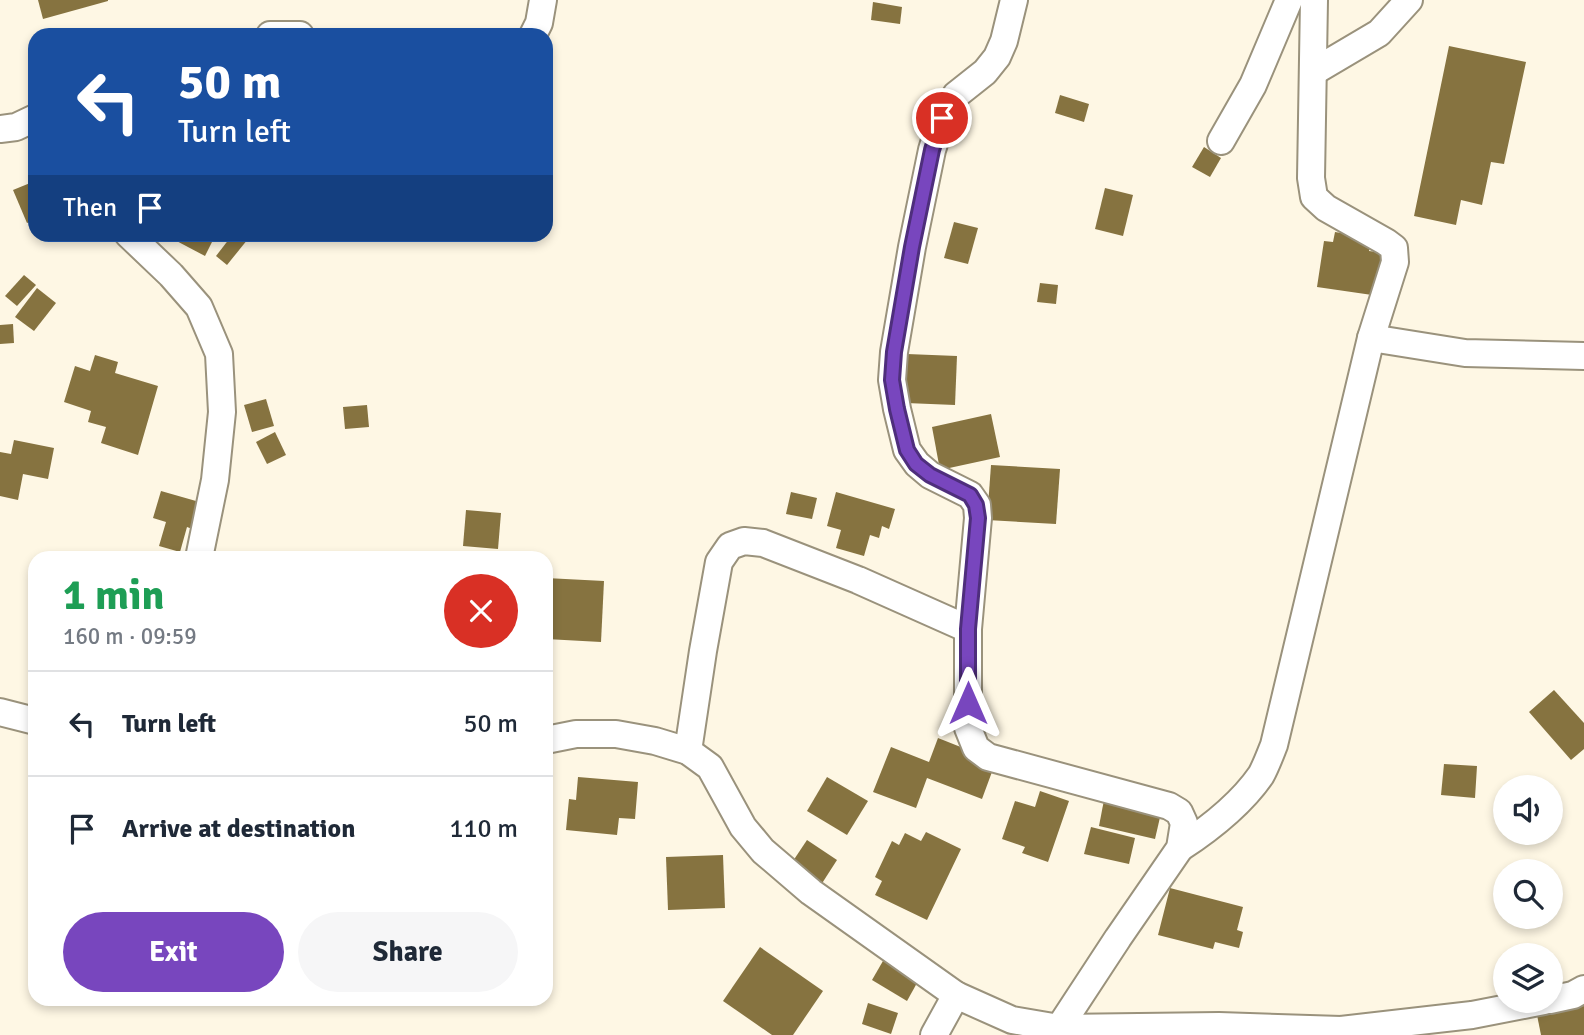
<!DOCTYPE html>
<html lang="en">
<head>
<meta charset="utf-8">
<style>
	:root { --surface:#fff; --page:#f6f6f7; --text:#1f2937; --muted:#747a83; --line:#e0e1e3; --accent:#7846be }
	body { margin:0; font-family:Signika,sans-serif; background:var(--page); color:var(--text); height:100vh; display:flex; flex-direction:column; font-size:26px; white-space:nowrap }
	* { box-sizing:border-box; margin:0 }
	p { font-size:23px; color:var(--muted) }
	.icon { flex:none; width:38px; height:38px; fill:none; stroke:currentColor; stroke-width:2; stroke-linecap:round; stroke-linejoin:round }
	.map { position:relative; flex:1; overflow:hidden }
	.drawer { position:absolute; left:28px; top:551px; width:525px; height:455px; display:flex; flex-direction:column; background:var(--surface); border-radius:21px; box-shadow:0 4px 10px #0003 }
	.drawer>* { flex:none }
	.banner { position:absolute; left:28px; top:28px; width:525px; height:214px; border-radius:21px; box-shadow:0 4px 10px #0003; background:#1a4fa0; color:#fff; overflow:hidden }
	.fabs { position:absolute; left:1493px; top:775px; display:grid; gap:14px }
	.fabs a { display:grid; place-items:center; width:70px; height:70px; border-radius:50%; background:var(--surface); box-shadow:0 4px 10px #0003; font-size:35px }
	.pin { position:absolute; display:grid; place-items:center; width:60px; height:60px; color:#fff; margin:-30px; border:4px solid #fff; border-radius:50%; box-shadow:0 2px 7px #0007 }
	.me { position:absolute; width:77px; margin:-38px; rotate:0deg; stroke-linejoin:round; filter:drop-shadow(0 0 5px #0008) }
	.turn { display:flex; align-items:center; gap:24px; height:147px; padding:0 35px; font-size:32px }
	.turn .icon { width:91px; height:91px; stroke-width:2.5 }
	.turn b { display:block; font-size:49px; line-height:60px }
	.then { display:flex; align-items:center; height:66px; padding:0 35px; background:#0003; gap:14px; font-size:26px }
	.round { display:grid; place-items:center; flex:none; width:74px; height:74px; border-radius:37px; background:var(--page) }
	.summary { display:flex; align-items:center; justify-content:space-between; height:119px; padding:0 35px }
	h1 { font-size:42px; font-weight:700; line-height:52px; color:#1e9e55 }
	.button { display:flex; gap:14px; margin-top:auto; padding:14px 35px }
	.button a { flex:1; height:80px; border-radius:42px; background:var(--accent); color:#fff; font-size:28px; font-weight:700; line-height:80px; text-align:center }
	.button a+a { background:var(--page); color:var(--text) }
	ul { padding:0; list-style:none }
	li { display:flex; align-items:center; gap:21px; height:105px; padding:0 35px; border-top:2px solid var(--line) }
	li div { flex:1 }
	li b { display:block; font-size:26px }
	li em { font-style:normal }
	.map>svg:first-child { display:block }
	.building { fill:#867340 }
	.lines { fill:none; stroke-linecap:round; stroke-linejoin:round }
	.minor-casing { stroke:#9a927c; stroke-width:30 }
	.minor { stroke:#fff; stroke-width:26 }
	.route-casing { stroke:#4e2e7c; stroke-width:18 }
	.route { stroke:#7846be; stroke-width:12 }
</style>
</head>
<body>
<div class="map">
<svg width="1584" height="1035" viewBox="0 0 1584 1035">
	<rect width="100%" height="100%" fill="#fef7e4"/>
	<g class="building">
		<path d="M38,0h70v1l-65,18z"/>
		<path d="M873,2l29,5 -2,17 -29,-4z"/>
		<path d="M1449,46l77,16 -22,102 -13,-2 -9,43 -21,-5 -5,25 -42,-9z"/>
		<path d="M1060,95l29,9 -5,18 -29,-9z"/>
		<path d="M1204,147l17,11 -11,19 -18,-10z"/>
		<path d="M35,181v39l-8,3 -14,-33z"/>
		<path d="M1105,188l28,7 -10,41 -28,-7z"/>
		<path d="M954,222l24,6 -10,36 -24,-6z"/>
		<path d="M1335,232l37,6 -3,13 16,2 -6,43 -62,-9 7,-46 9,1z"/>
		<path d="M170,234h46l-11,22 -36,-19z"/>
		<path d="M233,234h19l-25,31 -11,-9z"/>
		<path d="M24,275l12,10 -19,21 -12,-10z"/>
		<path d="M1040,283l18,2 -2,19 -19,-2z"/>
		<path d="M37,288l19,15 -22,28 -19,-14z"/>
		<path d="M13,324l1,19 -14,1v-19z"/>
		<path d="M907,354l50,2 -2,49 -49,-2z"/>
		<path d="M95,355l23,7 -3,11 43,13 -20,69 -37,-12 5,-16 -18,-5 3,-11 -27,-9 11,-36 15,5z"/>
		<path d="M266,399l8,27 -22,6 -8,-27z"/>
		<path d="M367,405l2,22 -24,2 -2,-22z"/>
		<path d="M991,414l9,43 -60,13 -8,-43z"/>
		<path d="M275,432l11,23 -19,9 -11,-22z"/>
		<path d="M14,440l40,8 -6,31 -25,-5 -5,26 -18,-4v-44l11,2z"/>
		<path d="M991,465l69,4 -4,55 -69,-4z"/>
		<path d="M161,491l42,12 -8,27 -8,-3 -7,25 -21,-6 7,-24 -13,-4z"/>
		<path d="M791,492l26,6 -5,21 -26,-5z"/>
		<path d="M836,492l59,17 -6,20 -7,-3 -3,12 -9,-3 -6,21 -28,-8 5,-18 -14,-4z"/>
		<path d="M466,510l35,3 -3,36 -35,-3z"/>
		<path d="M546,578l58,3 -3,61 -55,-3z"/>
		<path d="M1554,690l30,33v26l-13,11 -42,-48z"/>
		<path d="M938,738l58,23 -14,38 -55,-21 -11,30 -43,-16 18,-45 38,15z"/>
		<path d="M1444,764l33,2 -2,32 -34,-3z"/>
		<path d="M578,777l60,5 -3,37 -16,-1 -2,17 -51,-5 3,-31 7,1z"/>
		<path d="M827,777l41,24 -21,34 -40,-24z"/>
		<path d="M1040,791l29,10 -21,61 -26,-9 3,-6 -23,-8 13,-38 20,6z"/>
		<path d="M1104,800l57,13 -6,26 -56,-13z"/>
		<path d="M1091,827l44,11 -6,26 -45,-10z"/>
		<path d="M926,832l35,17 -34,71 -52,-25 7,-14 -7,-4 17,-36 7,4 6,-12 16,8z"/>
		<path d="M807,840l30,20 -18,28 -30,-21z"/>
		<path d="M723,855l2,53 -57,2 -2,-53z"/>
		<path d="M1170,888l73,19 -6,23 6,2 -4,16 -24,-6 -2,7 -55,-14z"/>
		<path d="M760,947l63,44 -30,44h-21l-49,-34z"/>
		<path d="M887,954l35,20 -15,27 -35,-21z"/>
		<path d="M868,1003l30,10 -7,21 -29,-10z"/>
		<path d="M1584,1006v29h-43l-4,-20z"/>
	</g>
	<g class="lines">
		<defs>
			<g id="minor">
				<path d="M1014,0l-10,41 -7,16 -12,15 -29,23 -14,23 -10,32 -20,97 -18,105 -2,28 5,29 10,41 10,14 13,11 40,20 7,10 1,13 -10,111v99l8,20 12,9 181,49 10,6 5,11 -4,25 -62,90 -59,90"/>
				<path d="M270,35h30"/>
				<path d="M533,35l6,-12 4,-23"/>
				<path d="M1313,72l66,-39 30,-33"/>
				<path d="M0,129l16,-2 19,-9"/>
				<path d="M1221,141l32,-56 36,-85"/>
				<path d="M128,234l43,41 28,32 20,47 3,58 -7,68 -16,78"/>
				<path d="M1371,338l94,15 119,3"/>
				<path d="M0,712l35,9"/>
				<path d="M546,740l30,-6h40l39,7 33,10 22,16 33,60 20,24 48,41 145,103 56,25 47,8 160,-2 122,4 131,-15 72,-14"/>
				<path d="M688,751l15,-100 16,-89 11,-16 14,-5 19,2 95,37 110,49"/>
				<path d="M1180,848c29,-19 61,-44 81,-73 5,-9 9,-20 13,-30l97,-407 24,-76 -1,-14 -8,-6 -60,-34 -12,-11 -3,-19 3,-178"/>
				<path d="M1550,1000l23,-5 11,-6"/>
				<path d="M934,1035l22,-40"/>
			</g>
		</defs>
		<use href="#minor" class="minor-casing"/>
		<use href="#minor" class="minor"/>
	</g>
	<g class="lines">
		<defs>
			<path id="route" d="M942,118l-10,32 -20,97 -18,105 -2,28 5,29 10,41 9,14 14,11 40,20 6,10 2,13 -10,111v74"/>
		</defs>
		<use href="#route" class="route-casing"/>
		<use href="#route" class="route"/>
	</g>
</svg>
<div class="fabs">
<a><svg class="icon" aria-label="sound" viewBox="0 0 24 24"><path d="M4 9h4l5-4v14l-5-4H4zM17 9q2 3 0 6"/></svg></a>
<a><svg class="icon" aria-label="search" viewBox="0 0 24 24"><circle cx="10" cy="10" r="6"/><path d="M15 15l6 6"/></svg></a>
<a><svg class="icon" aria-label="layers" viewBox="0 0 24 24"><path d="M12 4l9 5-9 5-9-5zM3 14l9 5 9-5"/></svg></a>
</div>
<div class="pin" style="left:942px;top:118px;background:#d93025"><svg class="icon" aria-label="arrive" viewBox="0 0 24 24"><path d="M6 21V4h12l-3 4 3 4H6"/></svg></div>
<svg class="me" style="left:968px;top:703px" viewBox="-20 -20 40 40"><path d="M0-17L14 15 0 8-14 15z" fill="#7846be" stroke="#fff" stroke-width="4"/></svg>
<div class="banner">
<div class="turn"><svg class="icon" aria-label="left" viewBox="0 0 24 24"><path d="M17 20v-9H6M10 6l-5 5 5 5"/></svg><div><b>50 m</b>Turn left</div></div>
<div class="then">Then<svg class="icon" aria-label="arrive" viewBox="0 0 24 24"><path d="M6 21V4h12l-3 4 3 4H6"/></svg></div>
</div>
<section class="drawer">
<div class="summary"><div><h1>1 min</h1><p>160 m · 09:59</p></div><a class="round" style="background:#d93025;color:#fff"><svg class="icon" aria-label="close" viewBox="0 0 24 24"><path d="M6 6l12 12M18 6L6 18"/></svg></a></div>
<ul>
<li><svg class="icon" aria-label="left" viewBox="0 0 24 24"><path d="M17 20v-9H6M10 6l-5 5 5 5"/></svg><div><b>Turn left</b></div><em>50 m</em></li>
<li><svg class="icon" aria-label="arrive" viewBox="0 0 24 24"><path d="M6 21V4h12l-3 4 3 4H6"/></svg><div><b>Arrive at destination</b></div><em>110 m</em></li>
</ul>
<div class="button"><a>Exit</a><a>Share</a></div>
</section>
</div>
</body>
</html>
